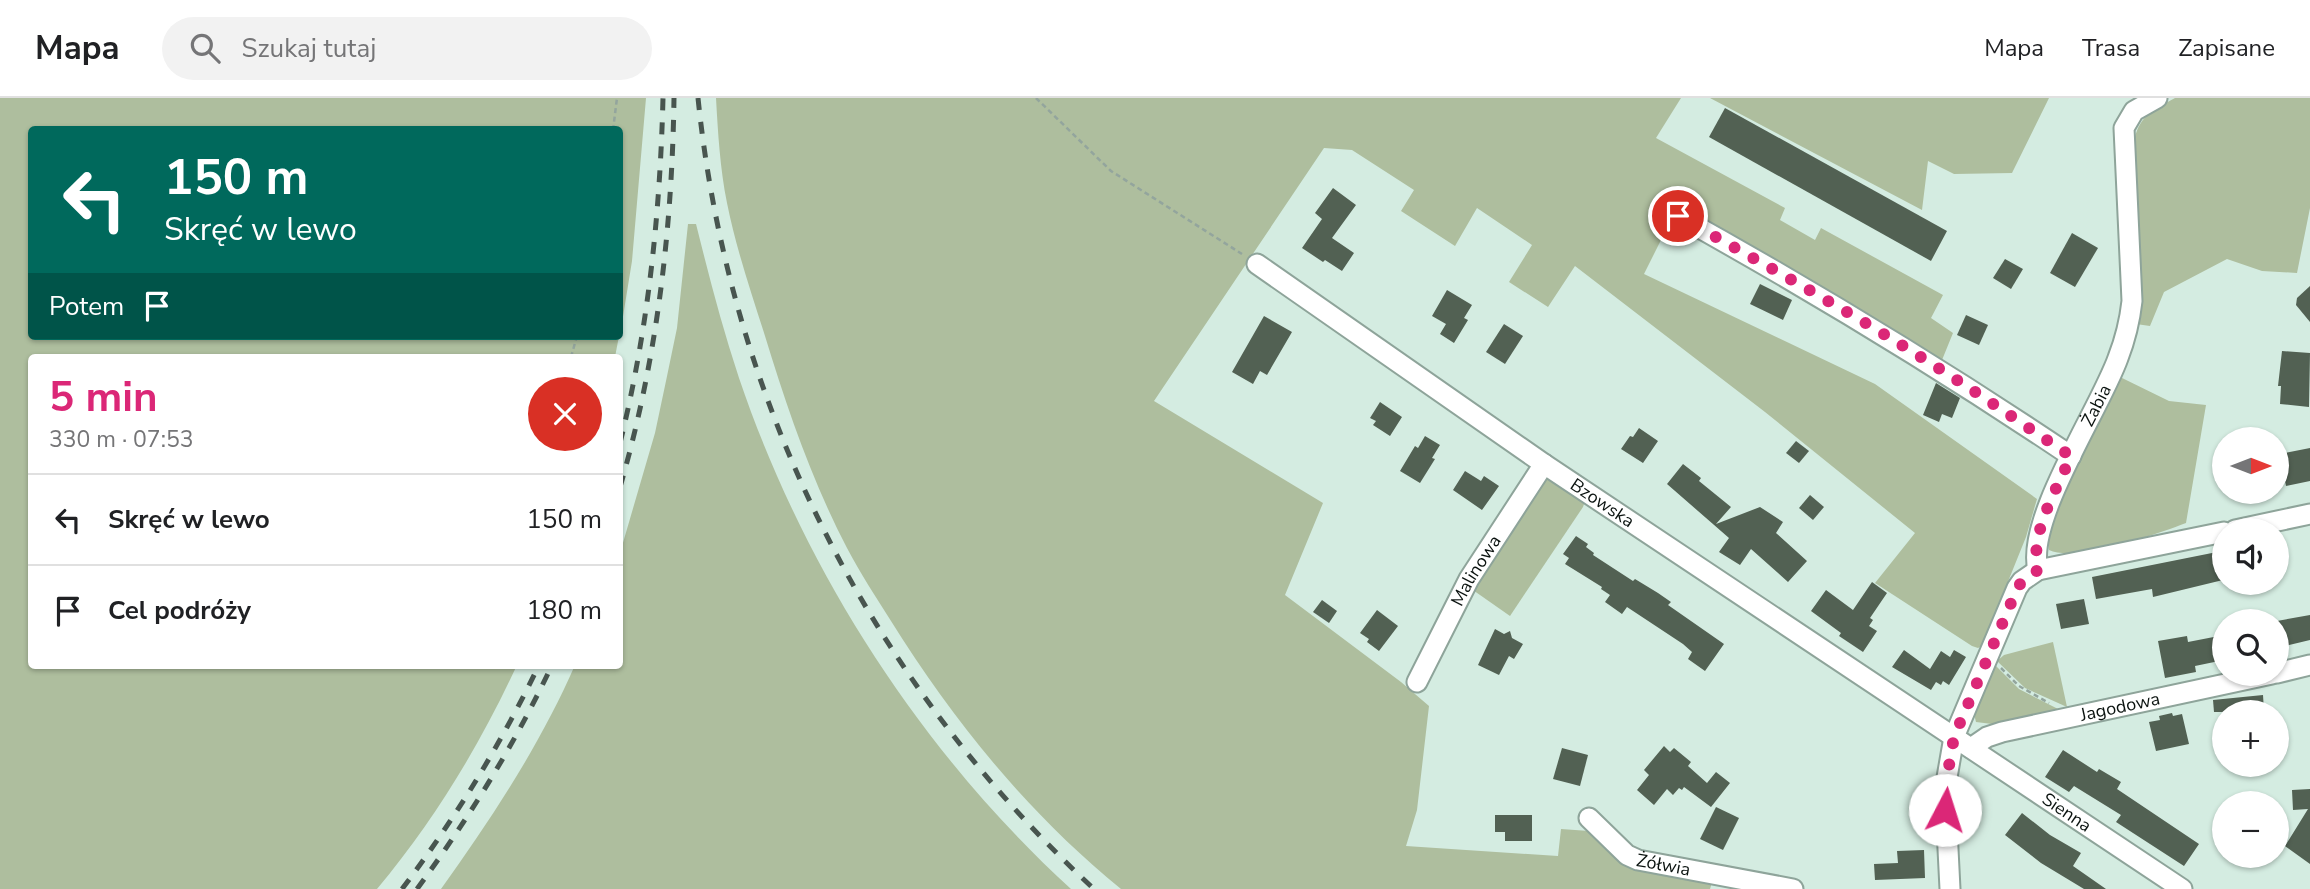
<!DOCTYPE html>
<html lang="pl">
<head>
<meta charset="utf-8">
<style>
	:root { --surface:#fff; --page:#f2f2f2; --text:#202124; --muted:#757577; --line:#e0e0e0; --accent:#db2777 }
	body { margin:0; font-family:"Nunito Sans",sans-serif; background:var(--page); color:var(--text); height:100vh; display:flex; flex-direction:column; font-size:26px; white-space:nowrap }
	* { box-sizing:border-box; margin:0 }
	p { font-size:23px; color:var(--muted) }
	.icon { flex:none; width:38px; height:38px; fill:none; stroke:currentColor; stroke-width:2; stroke-linecap:round; stroke-linejoin:round }
	.map { position:relative; flex:1; overflow:hidden }
	.details { position:absolute; left:28px; top:256px; width:595px; height:315px; display:flex; flex-direction:column; background:var(--surface); border-radius:7px; box-shadow:0 2px 5px #0004 }
	.details>* { flex:none }
	.banner { position:absolute; left:28px; top:28px; width:595px; height:214px; border-radius:7px; box-shadow:0 2px 5px #0004; background:#00695c; color:#fff; overflow:hidden }
	.needle { width:46px; rotate:90deg }
	.tools { position:absolute; left:2212px; top:329px; display:grid; gap:14px }
	.tools a { display:grid; place-items:center; width:77px; height:77px; border-radius:50%; background:var(--surface); box-shadow:0 2px 5px #0004; font-size:35px }
	.pin { position:absolute; display:grid; place-items:center; width:60px; height:60px; color:#fff; margin:-30px; border:4px solid #fff; border-radius:50%; box-shadow:0 2px 7px #0007 }
	.me { position:absolute; width:77px; margin:-38px; rotate:5deg; stroke-linejoin:round; filter:drop-shadow(0 0 5px #0008) }
	.turn { display:flex; align-items:center; gap:24px; height:147px; padding:0 21px; font-size:32px }
	.turn .icon { width:91px; height:91px; stroke-width:2.5 }
	.turn b { display:block; font-size:49px; line-height:60px }
	.then { display:flex; align-items:center; height:66px; padding:0 21px; background:#0003; gap:14px; font-size:26px }
	.round { display:grid; place-items:center; flex:none; width:74px; height:74px; border-radius:37px; background:var(--page) }
	.overview { display:flex; align-items:center; justify-content:space-between; height:119px; padding:0 21px }
	h1 { font-size:42px; font-weight:700; line-height:52px; color:var(--accent) }
	ul { padding:0; list-style:none }
	li { display:flex; align-items:center; gap:21px; height:91px; padding:0 21px; border-top:2px solid var(--line) }
	li div { flex:1 }
	li b { display:block; font-size:26px }
	li em { font-style:normal }
	header { display:flex; align-items:center; gap:42px; box-sizing:border-box; height:98px; padding:0 35px; background:var(--surface); border-bottom:2px solid var(--line) }
	header strong { font-size:33px }
	nav { display:flex; gap:38px; margin-inline-start:auto; font-size:24px }
	.search { width:490px; height:63px; background:var(--page); display:flex; align-items:center; gap:18px; box-sizing:border-box; padding:0 24px; border-radius:38px; color:var(--muted); font-size:26px }
	.map>svg:first-child { display:block }
	.green { fill:#aebe9e }
	.building { fill:#526153 }
	.lines { fill:none; stroke-linecap:round; stroke-linejoin:round }
	.minor-casing { stroke:#8ea49a; stroke-width:23 }
	.path { stroke:#93a59d; stroke-width:2.5; stroke-dasharray:5 3.5; stroke-linecap:butt }
	.minor { stroke:#fff; stroke-width:19 }
	.rail { stroke:#48554f; stroke-width:5; stroke-dasharray:12 12; stroke-linecap:butt }
	.route { stroke:#db2777; stroke-width:12; stroke-dasharray:0 21.6 }
	.labels { text-anchor:middle; dominant-baseline:central; stroke-width:7; stroke-linejoin:round; paint-order:stroke }
	.street-label { font-size:18px; fill:#0a120f; stroke:#fff }
</style>
</head>
<body>
<header>
<strong>Mapa</strong>
<div class="search"><svg class="icon" aria-label="search" viewBox="0 0 24 24"><circle cx="10" cy="10" r="6"/><path d="M15 15l6 6"/></svg>Szukaj tutaj</div>
<nav><a>Mapa</a><a>Trasa</a><a>Zapisane</a></nav>
</header>
<div class="map">
<svg width="2310" height="791" viewBox="0 0 2310 791">
	<rect width="100%" height="100%" fill="#d4ece1"/>
	<g class="green">
		<path d="M0,0h646l-14,163 -12,74v-205h-588v206h587l-4,21h-583v308h485c-37,80 -83,156 -140,224h-377z"/>
		<path d="M716,0h965l-25,40 129,70 -5,12 35,20 6,-12 122,67 -12,23 22,15 -11,27 -158,-95 -107,-57 -33,66 231,110 162,115 -11,38 -44,109 -4,2 -6,-2 -97,-63 40,-50 -150,-121 -190,-146 -27,41 -39,-25 23,-37 -55,-37 -22,38 -54,-35 13,-21 -62,-40 -28,-2 -170,253 169,102 -38,92 116,87 28,24 -12,104 -11,36 152,10 3,-27 28,2 124,48 -3,10h-589c-93,-76 -167,-167 -230,-268 -15,-24 -31,-48 -44,-73 -35,-67 -60,-140 -82,-212 -14,-44 -29,-88 -38,-133 -7,-35 -9,-70 -11,-105z"/>
		<path d="M1710,0h339l-37,75 -58,1 -26,-13 -6,49z"/>
		<path d="M2175,0h135v110l-13,65 -35,-2 -35,-12 -63,33 -14,34 -14,-2 -4,-173c5,-33 15,-38 43,-53z"/>
		<path d="M688,126h8c13,52 26,103 43,154 65,192 182,374 332,511h-630c51,-71 99,-144 134,-224h45v-112l35,-120 11,-52 11,-53z"/>
		<path d="M2120,279l49,24 37,4 -20,118c-29,11 -110,40 -137,27 -7,-24 57,-145 71,-173z"/>
		<path d="M1546,379l40,21 -3,9 -73,109 -40,-28z"/>
		<path d="M2053,544l14,65 -42,-19 -28,-27 7,-6z"/>
		<path d="M1995,567l24,24 39,20 -66,15 -16,-2 -2,-8z"/>
	</g>
	<g class="building">
		<path d="M1725,10l222,123 -16,30 -222,-124z"/>
		<path d="M1333,90l23,17 -24,33 22,15 -12,18 -17,-11 -2,2 -21,-14 20,-29 -7,-6z"/>
		<path d="M2072,135l26,15 -23,39 -25,-14z"/>
		<path d="M2005,161l18,10 -12,20 -18,-11z"/>
		<path d="M1760,186l32,16 -9,20 -33,-16z"/>
		<path d="M2310,188v36l-14,-17 1,-7z"/>
		<path d="M1447,192l25,15 -8,13 4,2 -14,23 -14,-9 6,-10 -14,-8z"/>
		<path d="M1966,217l22,10 -9,20 -22,-10z"/>
		<path d="M1264,218l28,16 -25,43 -7,-4 -7,13 -21,-12z"/>
		<path d="M1504,226l19,12 -18,28 -19,-12z"/>
		<path d="M2282,253l28,2 -1,54 -29,-3 1,-18h-3z"/>
		<path d="M1936,285l24,15 -8,20 -10,-4 -3,8 -16,-7z"/>
		<path d="M1380,304l22,15 -12,19 -17,-11 3,-4 -6,-3z"/>
		<path d="M1639,330l19,13 -15,22 -22,-14 9,-13 3,1z"/>
		<path d="M1425,338l15,9 -8,13 3,1 -15,24 -20,-12 15,-25 3,2z"/>
		<path d="M1796,343l13,10 -10,12 -13,-10z"/>
		<path d="M2310,350v33l-24,5 -6,-32z"/>
		<path d="M1683,366l18,14 -2,3 32,26 -15,17 44,-17 23,15 -7,11 31,28 -19,21 -37,-33 -11,16 -21,-13 10,-14 -62,-54z"/>
		<path d="M1465,373l16,10 3,-5 15,10 -17,24 -29,-20z"/>
		<path d="M1810,397l14,12 -11,13 -14,-12z"/>
		<path d="M1576,438l12,8 -2,3 8,6 -1,2 40,26 2,-2 23,14 13,9 -3,3 56,39 -19,27 -17,-12 4,-7 -9,-8 -56,-37 -5,7 -17,-12 5,-7 -9,-6 1,-2 -37,-23 4,-6 -6,-4z"/>
		<path d="M2217,454l6,28 -70,17 -1,-8 -56,10 -4,-22z"/>
		<path d="M1872,484l15,11 -17,25 3,2 -4,6 8,5 -14,21 -24,-16 2,-3 -30,-22 15,-21 27,20z"/>
		<path d="M2084,501l5,25 -28,5 -5,-25z"/>
		<path d="M1322,502l15,11 -8,12 -16,-11z"/>
		<path d="M1377,512l21,16 -19,25 -12,-9 2,-3 -9,-6z"/>
		<path d="M2310,517v25l-33,8v-27z"/>
		<path d="M1495,531l9,5 6,-3 2,7 11,6 -9,15 -5,-3 -10,19 -21,-10z"/>
		<path d="M2224,537v25l-29,6 1,6 -31,6 -7,-37 29,-5 1,6z"/>
		<path d="M1904,552l26,19 11,-18 9,6 4,-7 12,7 -17,28 -6,-4 -2,4 -5,-3 -5,8 -39,-23z"/>
		<path d="M2263,597l1,17h-50l-1,-12z"/>
		<path d="M2172,615l1,3 9,-2 7,30 -33,7 -7,-29 11,-2 -1,-4z"/>
		<path d="M1664,648l6,6 4,-4 17,14 -3,4 19,17 9,-11 14,11 -19,24 -27,-20 -2,3 -3,-2 -6,7 -6,-6 -13,16 -17,-15 12,-15 -5,-5z"/>
		<path d="M1562,650l26,7 -8,31 -27,-7z"/>
		<path d="M2063,652l34,22 2,-3 22,13 -4,7 82,55 -15,22 -68,-44 5,-7 -47,-29 -5,6 -24,-15z"/>
		<path d="M2310,691v75l-25,-18 23,-37 -15,1 -1,-20z"/>
		<path d="M1716,709l23,11 -16,32 -23,-11z"/>
		<path d="M2022,715l28,22 31,18 -8,13 33,23h-22l-43,-26 -36,-28z"/>
		<path d="M1495,717h37v26h-27v-9h-10z"/>
		<path d="M1924,752l1,28 -50,2 -1,-16 24,-1 -1,-12z"/>
	</g>
	<g class="lines">
		<defs>
			<g id="minor">
				<path d="M1678,118c135,75 265,154 393,240"/>
				<path id="s1" d="M1257,166l287,200 638,425"/>
				<path d="M2235,432l75,-16"/>
				<path id="s2" d="M2038,472c-13,-50 62,-161 80,-212 7,-18 12,-39 14,-57l-8,-173 10,-17 23,-13"/>
				<path d="M2277,575l33,-8"/>
				<path id="s3" d="M1417,584l52,-103 75,-115"/>
				<path id="s4" d="M1971,650l16,-11 15,-5 270,-58"/>
				<path id="s5" d="M1589,720l38,37 11,5 155,29"/>
				<path d="M1950,791l-5,-100 9,-52 63,-149 5,-7 16,-11 186,-38"/>
			</g>
		</defs>
		<use href="#minor" class="minor-casing"/>
		<g class="path">
			<path d="M1036,0l75,73 131,83"/>
			<path d="M613,32l4,-32"/>
			<path d="M571,259l6,-21"/>
			<path d="M2001,570l18,18 30,17"/>
		</g>
		<use href="#minor" class="minor"/>
		<g class="rail">
			<path d="M698,0c31,303 172,584 396,791"/>
			<path d="M620,345c28,-113 40,-228 43,-345"/>
			<path d="M620,389c37,-127 52,-257 54,-389"/>
			<path d="M402,791c53,-70 99,-145 137,-224"/>
			<path d="M417,791c52,-71 98,-145 135,-224"/>
		</g>
	</g>
	<g class="lines">
		<path class="route" d="M1678,118c95,53 190,106 282,166 37,24 74,50 111,74 -14,33 -42,78 -33,114l-16,11 -5,8 -63,148 -9,52v21"/>
	</g>
	<g class="labels">
		<g class="street-label">
			<text stroke="none"><textPath href="#s2" startOffset="177">Żabia</textPath></text>
			<text stroke="none"><textPath href="#s1" startOffset="420">Bzowska</textPath></text>
			<text stroke="none"><textPath href="#s3" startOffset="126">Malinowa</textPath></text>
			<text stroke="none"><textPath href="#s4" startOffset="156">Jagodowa</textPath></text>
			<text stroke="none"><textPath href="#s1" startOffset="978">Sienna</textPath></text>
			<text stroke="none"><textPath href="#s5" startOffset="91">Żółwia</textPath></text>
		</g>
	</g>
</svg>
<div class="tools">
<a><svg class="needle" viewBox="-14 -14 28 28"><path d="M0-13l5 13h-10z" fill="#e53935"/><path d="M0 13l5-13h-10z" fill="#757577"/></svg></a>
<a><svg class="icon" aria-label="sound" viewBox="0 0 24 24"><path d="M4 9h4l5-4v14l-5-4H4zM17 9q2 3 0 6"/></svg></a>
<a><svg class="icon" aria-label="search" viewBox="0 0 24 24"><circle cx="10" cy="10" r="6"/><path d="M15 15l6 6"/></svg></a>
<a>+</a>
<a>−</a>
</div>
<div class="pin" style="left:1678px;top:118px;background:#d93025"><svg class="icon" aria-label="arrive" viewBox="0 0 24 24"><path d="M6 21V4h12l-3 4 3 4H6"/></svg></div>
<svg class="me" style="left:1945px;top:712px" viewBox="-20 -20 40 40"><circle r="19" fill="#fff"/><path d="M0-13L10 11 0 6-10 11z" fill="#db2777"/></svg>
<div class="banner">
<div class="turn"><svg class="icon" aria-label="left" viewBox="0 0 24 24"><path d="M17 20v-9H6M10 6l-5 5 5 5"/></svg><div><b>150 m</b>Skręć w lewo</div></div>
<div class="then">Potem<svg class="icon" aria-label="arrive" viewBox="0 0 24 24"><path d="M6 21V4h12l-3 4 3 4H6"/></svg></div>
</div>
<section class="details">
<div class="overview"><div><h1>5 min</h1><p>330 m · 07:53</p></div><a class="round" style="background:#d93025;color:#fff"><svg class="icon" aria-label="close" viewBox="0 0 24 24"><path d="M6 6l12 12M18 6L6 18"/></svg></a></div>
<ul>
<li><svg class="icon" aria-label="left" viewBox="0 0 24 24"><path d="M17 20v-9H6M10 6l-5 5 5 5"/></svg><div><b>Skręć w lewo</b></div><em>150 m</em></li>
<li><svg class="icon" aria-label="arrive" viewBox="0 0 24 24"><path d="M6 21V4h12l-3 4 3 4H6"/></svg><div><b>Cel podróży</b></div><em>180 m</em></li>
</ul>
</section>
</div>
</body>
</html>
